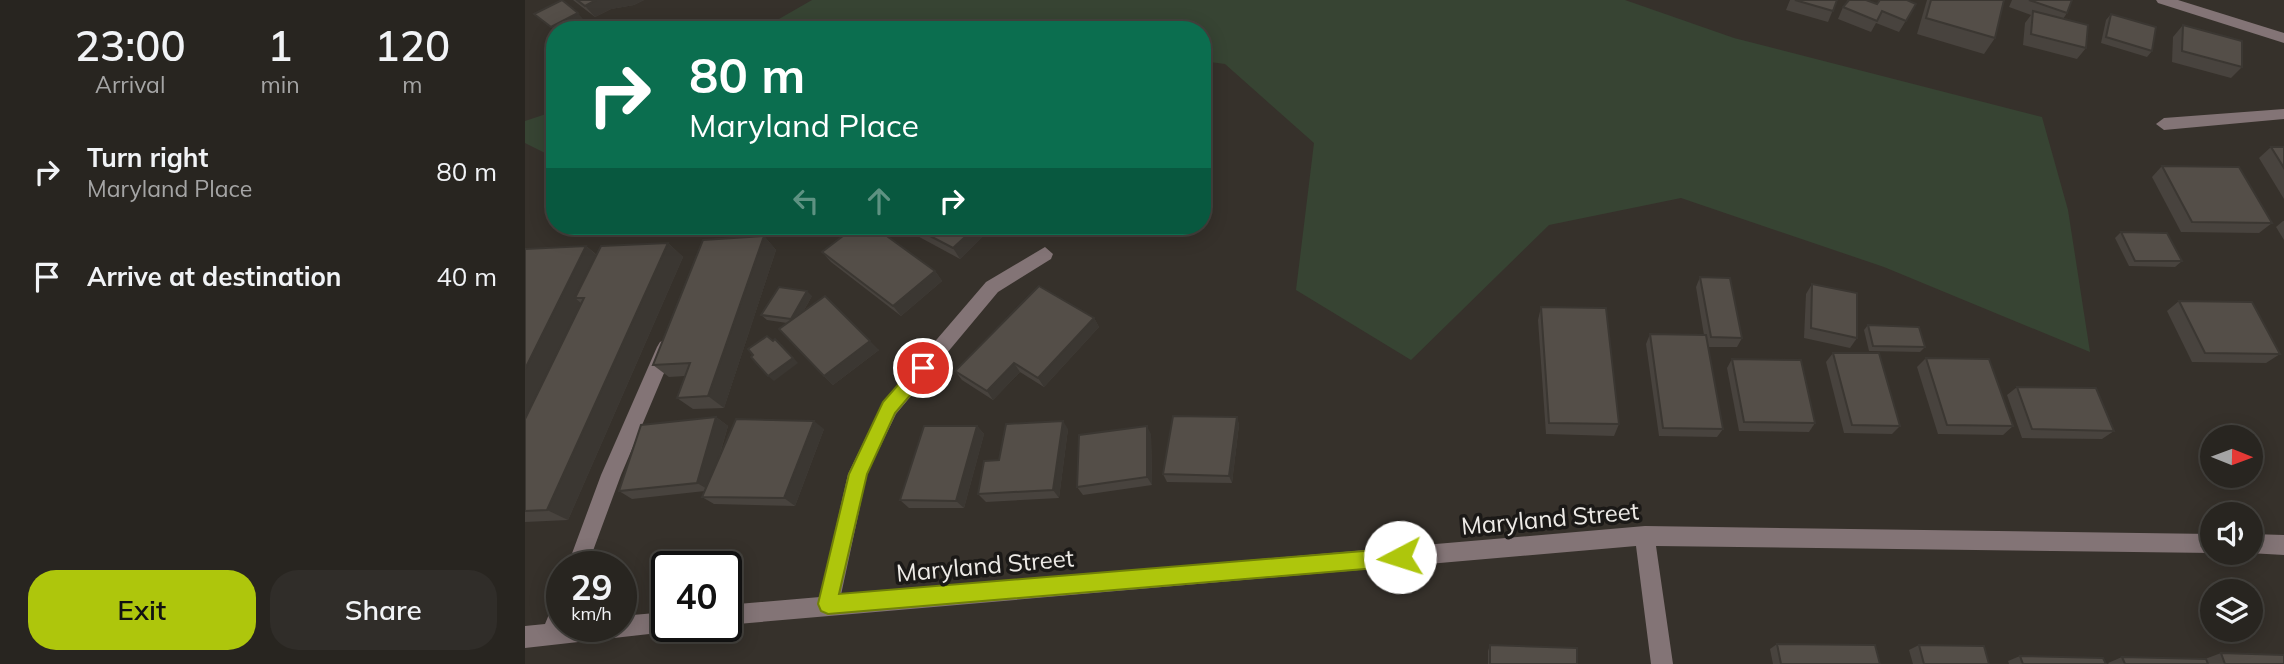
<!DOCTYPE html>
<html lang="en">
<head>
<meta charset="utf-8">
<style>
	:root { --surface:#282520; --page:#302d29; --text:#f1f3f6; --muted:#a5a5a5; --line:#44423e; --accent:#aec60c }
	body { margin:0; font-family:Mulish,sans-serif; background:var(--page); color:var(--text); height:100vh; display:flex; flex-direction:column; font-size:26px; white-space:nowrap }
	* { box-sizing:border-box; margin:0 }
	p { font-size:23px; color:var(--muted) }
	.icon { flex:none; width:38px; height:38px; fill:none; stroke:currentColor; stroke-width:2; stroke-linecap:round; stroke-linejoin:round }
	.map { position:relative; flex:1; overflow:hidden }
	.details { display:flex; flex-direction:column; background:var(--surface); width:525px }
	.details>* { flex:none }
	.hud { position:absolute; left:21px; top:21px; width:665px; height:214px; border-radius:28px; box-shadow:0 4px 18px #0003,0 0 0 2px var(--line); background:#0b6e4f; color:#fff; overflow:hidden }
	.needle { width:46px; rotate:91deg }
	.tools { position:absolute; left:1675px; top:425px; display:grid; gap:14px }
	.tools a { display:grid; place-items:center; width:63px; height:63px; border-radius:50%; background:var(--surface); box-shadow:0 4px 18px #0003,0 0 0 2px var(--line); font-size:35px }
	.speed { position:absolute; left:21px; top:551px; display:flex; gap:14px; font-size:35px; font-weight:700; text-align:center }
	.speed>* { display:grid; place-content:center; width:91px; height:91px; border-radius:50%; background:var(--surface); box-shadow:0 4px 18px #0003,0 0 0 2px var(--line); line-height:1 }
	.speed small { font-size:18px; font-weight:400 }
	.speed .limit { border:4px solid #111; border-radius:10px; background:#fff; color:#111 }
	.pin { position:absolute; display:grid; place-items:center; width:60px; height:60px; color:#fff; margin:-30px; border:4px solid #fff; border-radius:50%; box-shadow:0 2px 7px #0007 }
	.me { position:absolute; width:77px; margin:-38px; rotate:265deg; stroke-linejoin:round; filter:drop-shadow(0 0 5px #0008) }
	.turn { display:flex; align-items:center; gap:24px; height:147px; padding:0 28px; font-size:32px }
	.turn .icon { width:91px; height:91px; stroke-width:2.5 }
	.turn b { display:block; font-size:49px; line-height:60px }
	.lanes { display:flex; align-items:center; height:66px; padding:0 28px; background:#0003; justify-content:center; gap:35px; direction:ltr }
	.lanes .off { opacity:.35 }
	.eta { display:flex; justify-content:space-evenly; align-items:center; height:119px; text-align:center }
	.eta b { font-size:42px; font-weight:600; line-height:49px }
	.button { display:flex; gap:14px; margin-top:auto; padding:14px 28px }
	.button a { flex:1; height:80px; border-radius:28px; background:var(--accent); color:#111; font-size:28px; font-weight:600; line-height:80px; text-align:center }
	.button a+a { background:var(--page); color:var(--text) }
	ul { padding:0; list-style:none }
	li { display:flex; align-items:center; gap:21px; height:105px; padding:0 28px }
	li div { flex:1 }
	li b { display:block; font-size:26px }
	li em { font-style:normal }
	main { display:flex; flex:1; min-height:0 }
	.map>svg:first-child { display:block }
	.green { fill:#374433 }
	.lines { fill:none; stroke-linecap:round; stroke-linejoin:round }
	.minor { fill:#837476; fill-rule:evenodd }
	.wall { fill:#48433e }
	.shaded-wall { fill:#3b3732 }
	.building { fill:#544e48; stroke:#3b3732; stroke-width:2 }
	.route { fill:#aec60c; stroke:#718108; stroke-width:2 }
	.labels { text-anchor:middle; dominant-baseline:central; stroke-width:7; stroke-linejoin:round; paint-order:stroke }
	.street-label { font-size:24px; fill:#edeae6; stroke:#1b1917 }
</style>
</head>
<body>
<main>
<section class="details">
<div class="eta">
<div><b>23:00</b><p>Arrival</p></div>
<div><b>1</b><p>min</p></div>
<div><b>120</b><p>m</p></div>
</div>
<ul>
<li><svg class="icon" aria-label="right" viewBox="0 0 24 24"><path d="M7 20v-9h11M14 6l5 5-5 5"/></svg><div><b>Turn right</b><p>Maryland Place</p></div><em>80 m</em></li>
<li><svg class="icon" aria-label="arrive" viewBox="0 0 24 24"><path d="M6 21V4h12l-3 4 3 4H6"/></svg><div><b>Arrive at destination</b></div><em>40 m</em></li>
</ul>
<div class="button"><a>Exit</a><a>Share</a></div>
</section>
<div class="map">
<svg width="1759" height="664" viewBox="0 0 1759 664">
	<rect width="100%" height="100%" fill="#36312b"/>
	<g class="green">
		<path d="M287,0h813l109,38 308,79 26,93 22,142 -206,-85 -203,-69 -132,27 -138,135 -115,-70 18,-147 -89,-79 -23,-3v-31h-442z"/>
		<path d="M30,111v47l-30,-15v-22z"/>
	</g>
	<g class="lines">
		<g class="minor">
			<path d="M1631,0h22l106,33v10l-126,-40z"/>
			<path d="M1759,109v10l-120,11 -8,-6 8,-6z"/>
			<path d="M520,247l8,7 -2,5 -53,33 -102,122 -29,60 -26,121 804,-69 567,8 2,19 -558,-7 17,118h-22l-15,-118 -910,79v-20l94,-8 28,-123 35,-72 103,-120z"/>
			<path d="M141,339l6,3 3,5 -54,128 -34,92h-20l34,-92 56,-128 3,-5z"/>
			<path d="M1726,534l33,1v20l-35,-2z"/>
			<path d="M37,597v29h59v-10l46,-4v14h9l-9,6 -142,16v-22l20,-2 10,-24z"/>
		</g>
	</g>
	<g class="wall">
		<path d="M48,0h71l-10,5 -23,4 -16,8z"/>
		<path d="M1265,0h47l-9,22 -42,-12z"/>
		<path d="M1322,0h21l9,4h39l-17,28 -23,-9 -5,9 -33,-13 5,-12 5,-6z"/>
		<path d="M1402,0h77l-9,38 -11,16 -67,-20z"/>
		<path d="M1487,0h60l-5,13 -4,6 23,29 -9,11 -54,-14 2,-22 6,-8 -22,-8z"/>
		<path d="M1586,14l41,37 -5,6 -46,-14 5,-23z"/>
		<path d="M1658,25l59,42 -11,11 -59,-16 1,-25z"/>
		<path d="M1746,147h13v52l-25,-41z"/>
		<path d="M1637,166l110,57 -13,10 -78,-1 -29,-55z"/>
		<path d="M1758,221h1v19l-8,-13z"/>
		<path d="M374,226h94l-33,33z"/>
		<path d="M1596,232l61,29 -7,6 -46,-1 -14,-28z"/>
		<path d="M239,236l12,14 -52,158 -31,1 -16,-11 8,-22 -16,1 -16,-12z"/>
		<path d="M143,243l15,14 -115,263 -43,2v-273l61,-3 11,9z"/>
		<path d="M297,252l113,19 7,10 -41,35 -70,-54z"/>
		<path d="M1175,277l42,61 -5,9h-29l15,82 -6,8 -58,-1 -13,-92 4,-10 54,1 -8,-48z"/>
		<path d="M1287,284l45,54 -7,10 -46,-10 2,-44z"/>
		<path d="M287,296l-9,16 76,38 -46,35 -9,-9 -37,-53 -20,-3 -6,-5z"/>
		<path d="M1654,301l101,53 -14,9 -74,-1 -25,-51z"/>
		<path d="M1016,307l78,117 -5,12 -68,-2 -8,-114z"/>
		<path d="M569,318l5,9 -55,60 -24,-15 -27,28 -31,-20 -7,-9z"/>
		<path d="M1343,325l57,22 -5,5 -51,-1 -5,-21z"/>
		<path d="M1308,353l67,73 -8,8 -48,-1 -18,-71z"/>
		<path d="M1401,358l87,68 -10,9 -65,-1 -21,-67z"/>
		<path d="M1207,359l83,64 -6,9 -70,-1 -12,-63z"/>
		<path d="M1492,387l97,44 -12,8 -80,-1 -15,-43z"/>
		<path d="M191,417l12,9 -10,35 106,-32 -29,77 -81,-2 -12,-7 3,-6 -73,8 -13,-8z"/>
		<path d="M712,417l2,8 -7,58 -65,-1 -4,-8z"/>
		<path d="M452,426l7,8 -20,74h-55l-9,-8z"/>
		<path d="M543,429l-9,69 -73,4 -8,-8 21,-34z"/>
		<path d="M626,434l1,51 -69,10 -6,-8z"/>
		<path d="M1252,644l103,20h-107l-3,-15z"/>
		<path d="M965,645l87,19h-89v-13z"/>
		<path d="M1394,645l70,19h-76l-4,-14z"/>
		<path d="M1696,653l63,11h-175l-1,-1 14,-6 83,2z"/>
		<path d="M1495,656l86,8h-97l-1,-3z"/>
	</g>
	<g class="shaded-wall">
		<path d="M71,0h48l-10,5 -23,4 -16,8 -10,-11z"/>
		<path d="M53,13l5,6 -19,11h-9v2l-4,-5z"/>
		<path d="M681,133l3,11 -7,8v-15z"/>
		<path d="M452,226h16l-33,33 -7,-11z"/>
		<path d="M239,236l12,14 -52,158 -16,-12z"/>
		<path d="M143,243l15,14 -115,263 -21,-10z"/>
		<path d="M61,246l16,14 -27,38 6,5 -56,118v-52z"/>
		<path d="M410,271l7,10 -41,35 -8,-10z"/>
		<path d="M282,291l5,5 -16,28 -5,-5z"/>
		<path d="M569,318l5,9 -55,60 -6,-9z"/>
		<path d="M345,341l9,9 -46,35 -9,-9z"/>
		<path d="M256,344l17,19 -24,18 -6,-5z"/>
		<path d="M489,363l6,9 -27,28 -6,-9z"/>
		<path d="M191,417l12,9 -19,64 -12,-7z"/>
		<path d="M712,417l2,8 -7,58 -3,-7z"/>
		<path d="M289,421l10,8 -29,77 -11,-8z"/>
		<path d="M538,421l5,8 -9,69 -6,-8z"/>
		<path d="M452,426l7,8 -20,74 -8,-7z"/>
		<path d="M622,426l4,8 1,51 -5,-8z"/>
	</g>
	<g class="building">
		<path d="M37,0l16,13 -27,14 -17,-13z"/>
		<path d="M52,0h19l-11,6z"/>
		<path d="M1270,0h42l-4,11z"/>
		<path d="M1324,0h17l11,4 3,-4h27l9,4 -10,17 -24,-10 -5,10 -34,-14z"/>
		<path d="M1406,0h73l-9,38 -69,-20z"/>
		<path d="M1504,0h43l-5,13z"/>
		<path d="M1508,11l55,14 -2,23 -55,-14z"/>
		<path d="M1586,14l45,13 -4,24 -46,-14z"/>
		<path d="M1658,25l59,16v26l-60,-16z"/>
		<path d="M1746,147h13v21z"/>
		<path d="M1637,166l77,1 33,56 -80,-1z"/>
		<path d="M331,226h17l62,45 -42,35 -71,-54z"/>
		<path d="M386,226h66l-24,22z"/>
		<path d="M1596,232l46,1 15,28h-47z"/>
		<path d="M239,236l-56,160 -31,2 13,-35 -37,2 50,-125z"/>
		<path d="M143,243l-121,267 -22,1v-92l59,-121h-9l26,-52z"/>
		<path d="M61,246l-61,123v-120z"/>
		<path d="M1175,277l30,1 12,60 -31,-1z"/>
		<path d="M1287,284l45,9v45l-46,-10z"/>
		<path d="M514,286l55,32 -56,60 -24,-15 -27,28 -32,-20z"/>
		<path d="M254,287l28,4 -16,28 -30,-4z"/>
		<path d="M300,296l45,45 -46,35 -45,-47z"/>
		<path d="M1654,301l73,1 28,52 -75,-1z"/>
		<path d="M1016,307l65,1 13,116 -70,-1z"/>
		<path d="M1343,325l51,2 6,20 -52,-1z"/>
		<path d="M1125,334l56,1 17,94 -60,-1z"/>
		<path d="M242,336l6,5 2,-2 18,19 -25,18 -17,-19 2,-2 -5,-6z"/>
		<path d="M1308,353h46l21,73 -48,-1z"/>
		<path d="M1401,358l63,1 24,67 -66,-1z"/>
		<path d="M1207,359l69,1 14,63 -71,-1z"/>
		<path d="M1492,387l79,1 18,43 -82,-2z"/>
		<path d="M648,416l64,1 -8,59 -66,-2z"/>
		<path d="M191,417l-19,66 -78,8 22,-66z"/>
		<path d="M211,419l78,2 -30,77 -82,-1z"/>
		<path d="M538,421l-10,69 -75,4 6,-33 15,-1 7,-36z"/>
		<path d="M399,426h53l-21,75 -56,-1z"/>
		<path d="M622,426v51l-70,10 2,-52z"/>
		<path d="M1252,644l98,1 5,19h-99z"/>
		<path d="M965,645l87,3v16h-87z"/>
		<path d="M1394,645l65,1 5,18h-65z"/>
		<path d="M1696,653l63,2v9h-59z"/>
		<path d="M1495,656l83,2 3,6h-83z"/>
		<path d="M1597,657l84,2 2,5h-83z"/>
	</g>
	<path class="route" d="M398,360l6,2v11l-34,40 -28,61 -28,120 561,-46 6,2 3,7 -3,6 -6,3 -572,48 -7,-3 -3,-7 31,-130 34,-72 35,-40z"/>
	<g class="labels">
		<g class="street-label">
			<text transform="translate(1025 518) rotate(-5)">Maryland Street</text>
			<text transform="translate(460 565) rotate(-5)">Maryland Street</text>
		</g>
	</g>
</svg>
<div class="tools">
<a><svg class="needle" viewBox="-14 -14 28 28"><path d="M0-13l5 13h-10z" fill="#e53935"/><path d="M0 13l5-13h-10z" fill="#a5a5a5"/></svg></a>
<a><svg class="icon" aria-label="sound" viewBox="0 0 24 24"><path d="M4 9h4l5-4v14l-5-4H4zM17 9q2 3 0 6"/></svg></a>
<a><svg class="icon" aria-label="layers" viewBox="0 0 24 24"><path d="M12 4l9 5-9 5-9-5zM3 14l9 5 9-5"/></svg></a>
</div>
<div class="speed"><div>29<small>km/h</small></div><div class="limit">40</div></div>
<div class="pin" style="left:398px;top:368px;background:#d93025"><svg class="icon" aria-label="arrive" viewBox="0 0 24 24"><path d="M6 21V4h12l-3 4 3 4H6"/></svg></div>
<svg class="me" style="left:875px;top:557px" viewBox="-20 -20 40 40"><circle r="19" fill="#fff"/><path d="M0-13L10 11 0 6-10 11z" fill="#aec60c"/></svg>
<div class="hud">
<div class="turn"><svg class="icon" aria-label="right" viewBox="0 0 24 24"><path d="M7 20v-9h11M14 6l5 5-5 5"/></svg><div><b>80 m</b>Maryland Place</div></div>
<div class="lanes"><svg class="icon off" aria-label="left" viewBox="0 0 24 24"><path d="M17 20v-9H6M10 6l-5 5 5 5"/></svg><svg class="icon off" aria-label="ahead" viewBox="0 0 24 24"><path d="M12 20V5M6 11l6-6 6 6"/></svg><svg class="icon" aria-label="right" viewBox="0 0 24 24"><path d="M7 20v-9h11M14 6l5 5-5 5"/></svg></div>
</div>
</div>
</main>
</body>
</html>
